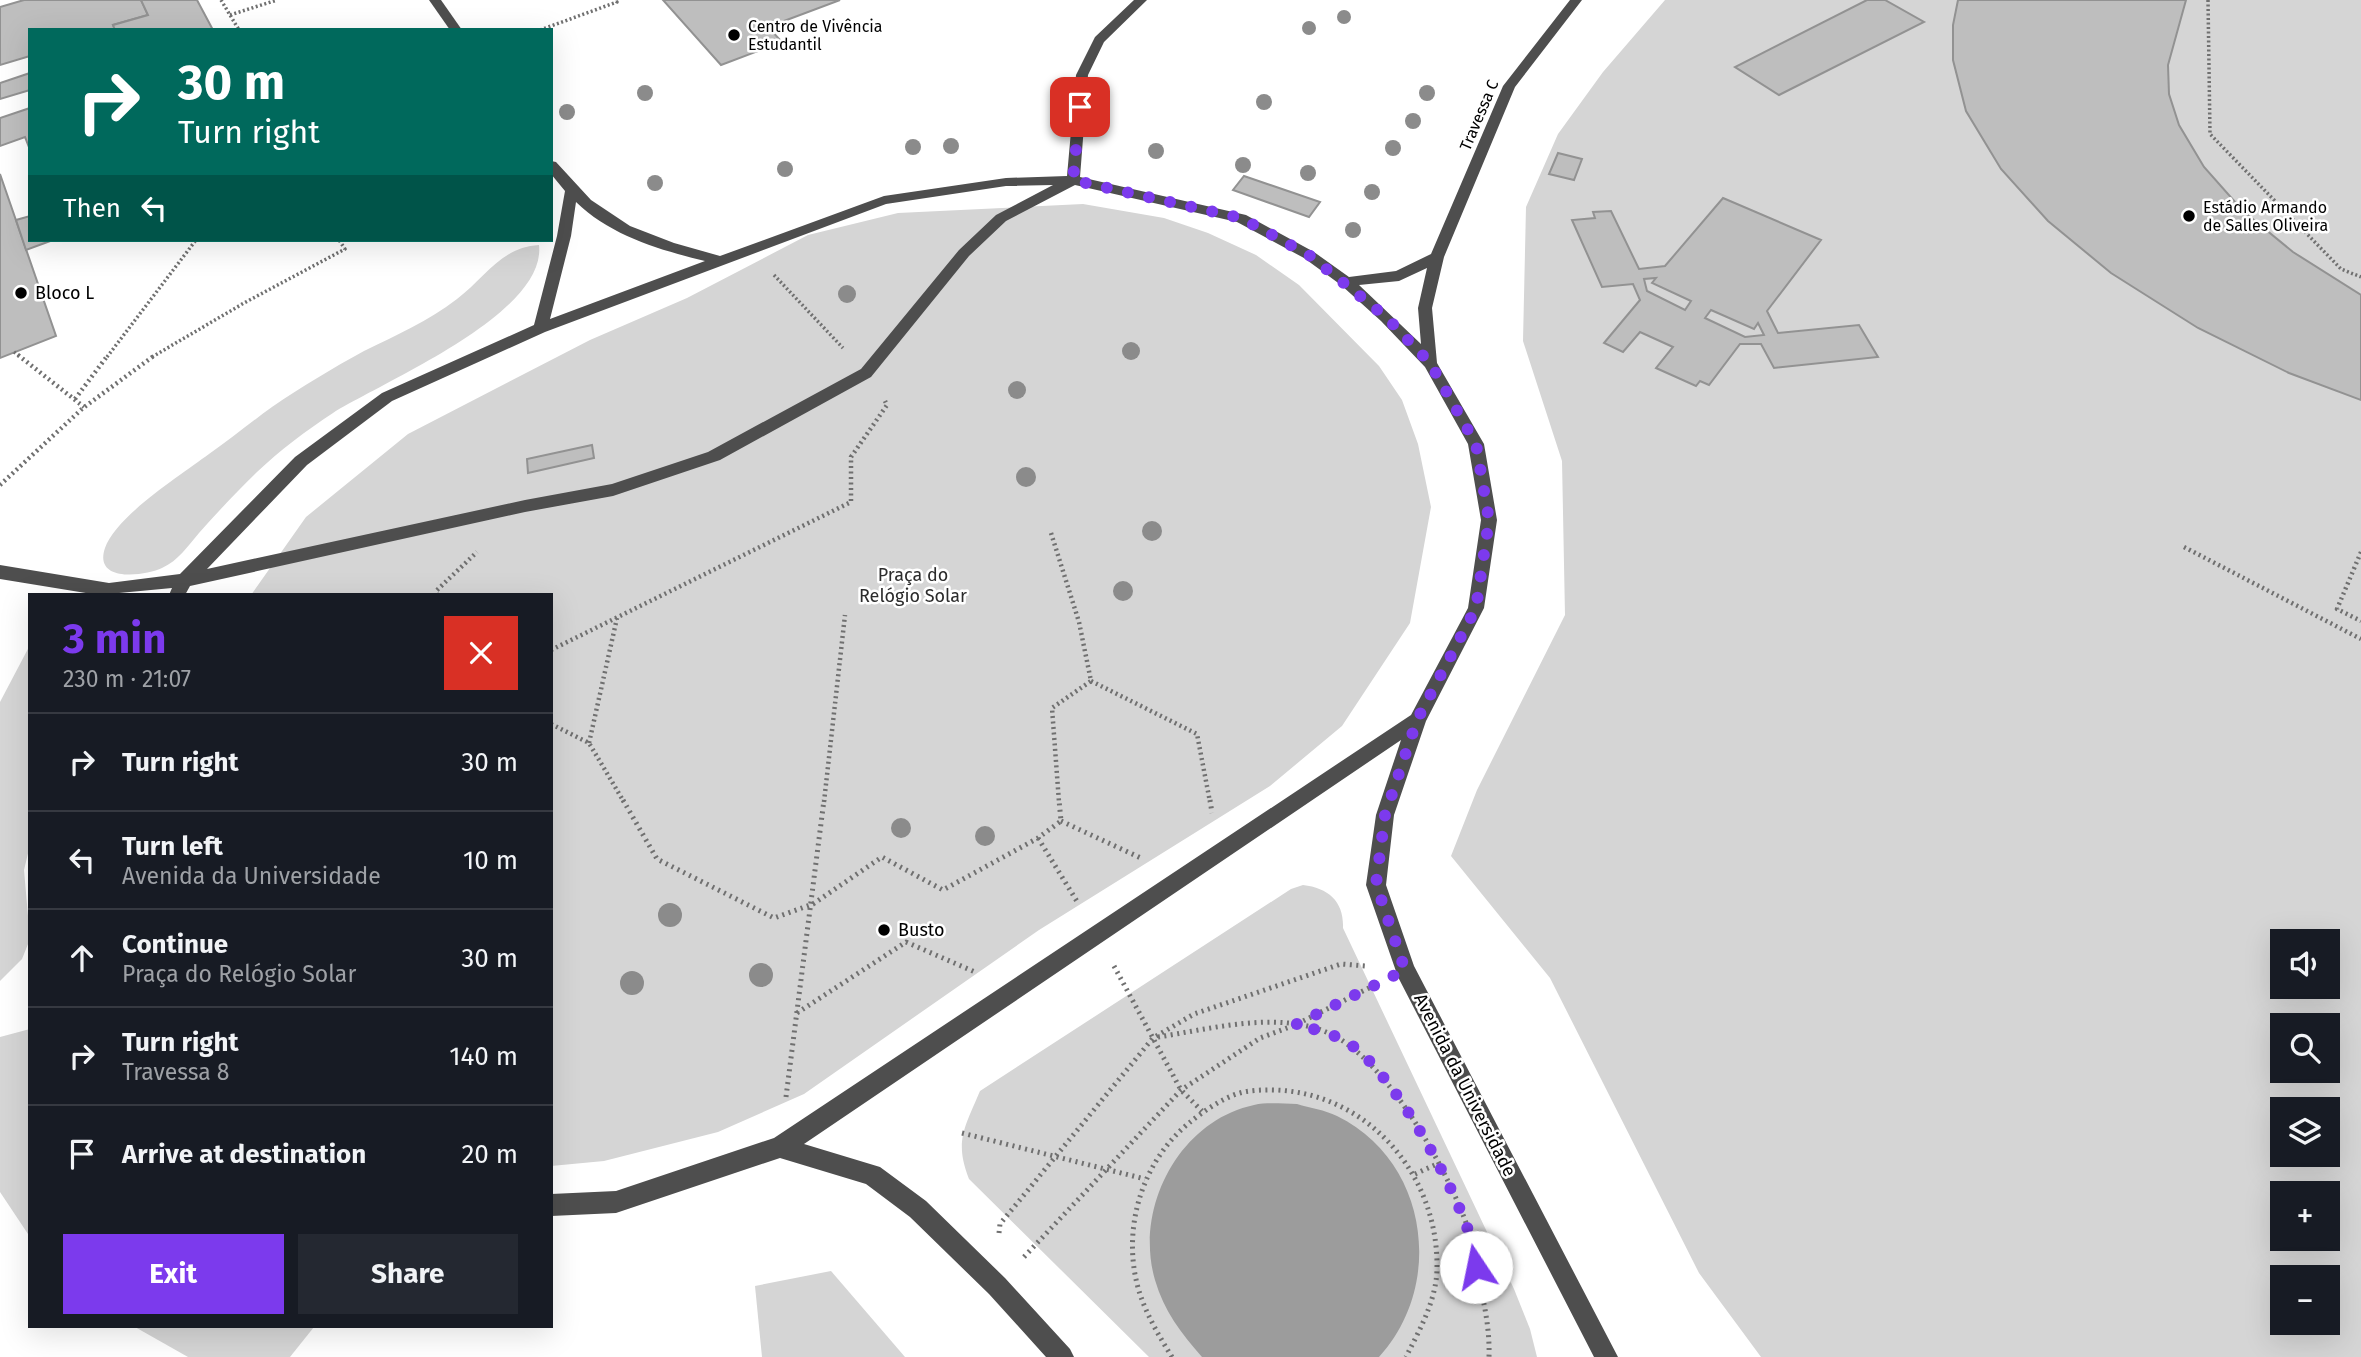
<!DOCTYPE html>
<html lang="en">
<head>
<meta charset="utf-8">
<style>
	:root { --surface:#171b24; --page:#242831; --text:#f1f3f6; --muted:#9ea1a6; --line:#363941; --accent:#7c3aed }
	body { margin:0; font-family:"Fira Sans",sans-serif; background:var(--page); color:var(--text); height:100vh; display:flex; flex-direction:column; font-size:26px; white-space:nowrap }
	* { box-sizing:border-box; margin:0 }
	p { font-size:23px; color:var(--muted) }
	.icon { flex:none; width:38px; height:38px; fill:none; stroke:currentColor; stroke-width:2; stroke-linecap:round; stroke-linejoin:round }
	.map { position:relative; flex:1; overflow:hidden }
	.panel { position:absolute; left:28px; top:593px; width:525px; height:735px; display:flex; flex-direction:column; background:var(--surface); border-radius:0px; box-shadow:0 7px 28px #0002 }
	.panel>* { flex:none }
	.top-card { position:absolute; left:28px; top:28px; width:525px; height:214px; border-radius:0px; box-shadow:0 7px 28px #0002; background:#00695c; color:#fff; overflow:hidden }
	.controls { position:absolute; left:2270px; top:929px; display:grid; gap:14px }
	.controls a { display:grid; place-items:center; width:70px; height:70px; border-radius:0px; background:var(--surface); box-shadow:0 7px 28px #0002; font-size:35px }
	.pin { position:absolute; display:grid; place-items:center; width:60px; height:60px; color:#fff; margin:-30px; border-radius:14px; box-shadow:0 4px 10px #0006 }
	.me { position:absolute; width:77px; margin:-38px; rotate:349deg; stroke-linejoin:round; filter:drop-shadow(0 0 5px #0008) }
	.turn { display:flex; align-items:center; gap:24px; height:147px; padding:0 35px; font-size:32px }
	.turn .icon { width:91px; height:91px; stroke-width:2.5 }
	.turn b { display:block; font-size:49px; line-height:60px }
	.then { display:flex; align-items:center; height:66px; padding:0 35px; background:#0003; gap:14px; font-size:26px }
	.round { display:grid; place-items:center; flex:none; width:74px; height:74px; border-radius:0px; background:var(--page) }
	.headline { display:flex; align-items:center; justify-content:space-between; height:119px; padding:0 35px }
	h1 { font-size:42px; font-weight:700; line-height:52px; color:var(--accent) }
	.button { display:flex; gap:14px; margin-top:auto; padding:14px 35px }
	.button a { flex:1; height:80px; border-radius:0px; background:var(--accent); color:#fff; font-size:28px; font-weight:700; line-height:80px; text-align:center }
	.button a+a { background:var(--page); color:var(--text) }
	ul { padding:0; list-style:none }
	li { display:flex; align-items:center; gap:21px; height:98px; padding:0 35px; border-top:2px solid var(--line) }
	li div { flex:1 }
	li b { display:block; font-size:26px }
	li em { font-style:normal }
	.map>svg:first-child { display:block }
	.green { fill:#d5d5d5; fill-rule:evenodd }
	.water { fill:#9c9c9c }
	.building { fill:#bebebe; stroke:#929292; stroke-width:2; fill-rule:evenodd }
	.lines { fill:none; stroke-linecap:round; stroke-linejoin:round }
	.path-far2 { stroke:#707070; stroke-width:3.5; stroke-dasharray:2 2.5; stroke-linecap:butt }
	.path-far1 { stroke:#707070; stroke-width:4.5; stroke-dasharray:2 3.5; stroke-linecap:butt }
	.path { stroke:#707070; stroke-width:5; stroke-dasharray:2 4.5; stroke-linecap:butt }
	.minor { fill:#4e4e4e; fill-rule:evenodd }
	.tree { fill:#8b8b8b }
	.route { stroke:#7c3aed; stroke-width:12; stroke-dasharray:0 21.6 }
	.poi-dot { fill:#000; stroke:#fff; stroke-width:2.5 }
	.labels { text-anchor:middle; dominant-baseline:central; stroke-width:5; stroke-linejoin:round; paint-order:stroke }
	.far-poi-label { font-size:16px; fill:#000; stroke:#fff; text-anchor:start }
	.far-street-label { font-size:16px; fill:#000; stroke:#fff }
	.poi-label { font-size:18px; fill:#000; stroke:#fff; text-anchor:start }
	.park-label { font-size:18px; fill:#2c2c2c; stroke:#fff }
	.street-label { font-size:18px; fill:#000; stroke:#fff }
</style>
</head>
<body>
<div class="map">
<svg width="2361" height="1357" viewBox="0 0 2361 1357">
	<rect width="100%" height="100%" fill="#fff"/>
	<g class="green">
		<path d="M1665,0h696v1357h-600l-62,-84 -149,-295 -99,-122 26,-66 88,-175 -3,-154 -39,-120 3,-134 32,-73 45,-62zM2282,942h46v45h-46zM2282,1026h46v45h-46zM2282,1110h46v45h-46zM2282,1194h46v45h-46zM2282,1278h46v45h-46z"/>
		<path d="M1083,204l81,14 44,15 48,22 43,30 80,81 23,34 16,44 13,63 -21,116 -68,103 -72,60 -231,144 -235,164 -86,38 -114,29 -53,5v-571h-300l55,-78 102,-83 182,-94 97,-42 121,-63 90,-22z"/>
		<path d="M539,245c8,69 -157,137 -206,168 -26,17 -54,38 -76,59 -20,19 -40,41 -58,61 -12,14 -20,27 -37,35 -17,8 -69,15 -57,-20 11,-32 77,-74 104,-94 22,-15 42,-32 63,-47 29,-20 61,-39 92,-56 33,-16 64,-30 93,-52 28,-21 44,-52 82,-54z"/>
		<path d="M30,645v200l-6,25 6,69 -8,20 -22,22v-279z"/>
		<path d="M1303,885c26,3 41,17 40,43l171,361 16,40 7,28h-388l-180,-178c-15,-38 -4,-52 11,-88l311,-202z"/>
		<path d="M30,1029v208l-30,-45v-155z"/>
		<path d="M831,1271l74,86h-143l-7,-71z"/>
		<path d="M135,1327l179,-1v1l-24,30h-102z"/>
	</g>
	<path class="water" d="M1297,1104c13,4 28,6 40,12 92,45 108,169 42,241h-177c-21,-24 -38,-46 -47,-77 -21,-72 24,-159 99,-175 13,-3 29,-1 43,-1z"/>
	<g class="building">
		<path d="M24,0h117l7,15 -35,10 2,5h-85v26l-30,9v-58z"/>
		<path d="M141,0h56l16,30h-98l-2,-5 35,-10z"/>
		<path d="M663,0h177l-72,27 14,15 -61,23z"/>
		<path d="M1867,0h18l39,22 -145,73 -44,-28z"/>
		<path d="M1958,0h228l-18,65 1,29 10,31 25,42 39,44 50,41 68,43v105l-72,-27 -91,-45 -87,-55 -63,-52 -47,-52 -35,-58 -13,-51v-35z"/>
		<path d="M30,73v17l-30,9v-16z"/>
		<path d="M30,108v42l-5,-13 -25,9v-28z"/>
		<path d="M1558,153l24,6 -8,21 -25,-6z"/>
		<path d="M0,174l56,162 -56,22z"/>
		<path d="M1244,176l76,26 -11,15 -76,-27z"/>
		<path d="M1723,198l98,42 -54,71 11,22 81,-8 19,32 -104,11 -13,-24h-21l-31,41 -9,-4 -4,5 -40,-18 17,-21 -33,-15 -17,20 -19,-9 36,-43 -7,-16 -31,3 -30,-67 23,-2 -2,-6 18,-1 28,58 26,-3zM1656,278l-4,5 39,18 -6,9 -38,-19 -3,-12zM1711,310l43,19 4,-6 6,12 -19,2 -40,-19z"/>
		<path d="M30,216v24h23l-27,10 -10,-30z"/>
		<path d="M592,445l2,13 -66,15 -1,-14z"/>
	</g>
	<g class="lines">
		<g class="path-far2">
			<path d="M221,0l18,30"/>
			<path d="M2208,0l2,134 131,135 20,8"/>
			<path d="M230,15l47,-15"/>
			<path d="M540,30l77,-28 -2,-2"/>
			<path d="M774,275l69,73"/>
			<path d="M14,352l7,5"/>
			<path d="M107,357l89,-117"/>
			<path d="M152,357l92,-54 101,-54 -6,-9"/>
		</g>
		<g class="path-far1">
			<path d="M18,355l66,52"/>
			<path d="M75,399l33,-44"/>
			<path d="M0,485l83,-77 72,-53"/>
			<path d="M1051,533l28,89 12,59 -39,27 7,94"/>
			<path d="M2184,547l177,92"/>
			<path d="M2361,552l-24,57 24,12"/>
			<path d="M437,595l-1,-4 41,-39"/>
			<path d="M551,650l300,-148v-45l36,-52 -2,-4"/>
			<path d="M1091,681l106,53 13,68"/>
			<path d="M551,724l38,19 35,59"/>
			<path d="M589,743l28,-125"/>
			<path d="M824,802l21,-187"/>
		</g>
		<g class="path">
			<path d="M623,800l34,59 117,59 39,-14 69,-47 61,33 95,-52 23,-17 -2,-21"/>
			<path d="M1210,800l2,13"/>
			<path d="M1061,821l82,38"/>
			<path d="M1038,838l40,65"/>
			<path d="M1114,966l67,124 21,21"/>
			<path d="M797,1013l109,-71 69,30"/>
			<path d="M1158,1037c52,-8 118,-26 168,-5 60,24 123,140 143,199 4,12 4,25 7,37 7,30 14,58 13,89"/>
			<path d="M786,1097l38,-297"/>
			<path d="M962,1133l183,46"/>
			<path d="M1415,1174l22,-10"/>
			<path d="M999,1233l1,-9 153,-186 41,-24 147,-50 25,2"/>
			<path d="M1024,1257l157,-167 79,-52 35,-13 76,-38"/>
			<path d="M1172,1357c-13,-21 -26,-43 -33,-66 -18,-60 2,-129 50,-168 16,-13 40,-30 61,-32 104,-12 188,74 187,176 0,32 -17,62 -31,90"/>
		</g>
		<g class="minor">
			<path d="M429,0h12l21,30h-12z"/>
			<path d="M1134,0h13l-43,42 -16,33 -8,102 166,38 68,37 35,25 47,-6 35,-17 72,-168 67,-86h12l-67,87 -71,170 -12,51 5,55 47,81 13,76 -13,88 -58,113 -32,94 -8,70 28,81 204,391h-24l-196,-380 -32,-92 10,-70 25,-75 -597,404 76,23 46,34 79,77 65,71 4,8h-28l-57,-63 -79,-77 -44,-33 -86,-26 -164,55 -65,3v-22l65,-3 158,-53 637,-423 57,-107 13,-88 -13,-76 -43,-77 -44,-46 -40,-36 -37,-27 -67,-36 -162,-37 -69,36 -37,35 -98,121 -151,83 -107,36 -88,16 -335,74 -5,9h-16l3,-7 -74,7 -98,-16v-14l109,18 71,-9 115,-117 87,-64 152,-68 23,-89 8,-45 -14,-17v-13l5,1 35,38 39,26 44,17 46,13 164,-60 122,-18 61,-2 9,-101 19,-38zM1053,185l-57,30 -37,35 -98,119 -153,83 -96,32 -87,16 -318,69 100,-104 85,-64 153,-69 341,-128 120,-18zM576,202c35,34 84,48 129,59l-155,58 21,-83zM1427,268l-9,40 3,36 -62,-59 40,-4z"/>
		</g>
	</g>
	<g class="tree">
		<circle cx="1344" cy="17" r="7"/>
		<circle cx="1309" cy="28" r="7"/>
		<circle cx="645" cy="93" r="8"/>
		<circle cx="1427" cy="93" r="8"/>
		<circle cx="1264" cy="102" r="8"/>
		<circle cx="567" cy="112" r="8"/>
		<circle cx="1413" cy="121" r="8"/>
		<circle cx="951" cy="146" r="8"/>
		<circle cx="913" cy="147" r="8"/>
		<circle cx="1393" cy="148" r="8"/>
		<circle cx="1156" cy="151" r="8"/>
		<circle cx="1243" cy="165" r="8"/>
		<circle cx="785" cy="169" r="8"/>
		<circle cx="1308" cy="173" r="8"/>
		<circle cx="655" cy="183" r="8"/>
		<circle cx="1372" cy="192" r="8"/>
		<circle cx="1353" cy="230" r="8"/>
		<circle cx="847" cy="294" r="9"/>
		<circle cx="1131" cy="351" r="9"/>
		<circle cx="1017" cy="390" r="9"/>
		<circle cx="1026" cy="477" r="10"/>
		<circle cx="1152" cy="531" r="10"/>
		<circle cx="1123" cy="591" r="10"/>
		<circle cx="901" cy="828" r="10"/>
		<circle cx="985" cy="836" r="10"/>
		<circle cx="670" cy="915" r="12"/>
		<circle cx="761" cy="975" r="12"/>
		<circle cx="632" cy="983" r="12"/>
	</g>
	<g class="lines">
		<path class="route" d="M1080,107l-7,73 168,38 68,37 77,62 44,46 46,81 13,76 -13,88 -59,112 -32,95 -9,69 29,86 -110,55c24,5 45,10 64,26 41,36 91,128 109,179 5,11 6,25 8,37"/>
	</g>
	<g class="poi-dot">
		<circle cx="734" cy="35" r="7"/>
		<circle cx="2189" cy="216" r="7"/>
		<circle cx="21" cy="293" r="7"/>
		<circle cx="884" cy="930" r="7"/>
	</g>
	<g class="labels">
		<g class="far-poi-label">
			<text x="748" y="26">Centro de Vivência<tspan x="748" dy="18">Estudantil</tspan></text>
			<text x="2203" y="207">Estádio Armando<tspan x="2203" dy="18">de Salles Oliveira</tspan></text>
		</g>
		<g class="far-street-label">
			<text transform="translate(1479 115) rotate(-67)">Travessa C</text>
		</g>
		<g class="poi-label">
			<text x="35" y="293">Bloco L</text>
			<text x="898" y="930">Busto</text>
		</g>
		<g class="park-label">
			<text x="913" y="575">Praça do<tspan x="913" dy="21">Relógio Solar</tspan></text>
		</g>
		<g class="street-label">
			<text transform="translate(1465 1085) rotate(63)">Avenida da Universidade</text>
		</g>
	</g>
</svg>
<div class="controls">
<a><svg class="icon" aria-label="sound" viewBox="0 0 24 24"><path d="M4 9h4l5-4v14l-5-4H4zM17 9q2 3 0 6"/></svg></a>
<a><svg class="icon" aria-label="search" viewBox="0 0 24 24"><circle cx="10" cy="10" r="6"/><path d="M15 15l6 6"/></svg></a>
<a><svg class="icon" aria-label="layers" viewBox="0 0 24 24"><path d="M12 4l9 5-9 5-9-5zM3 14l9 5 9-5"/></svg></a>
<a>+</a>
<a>−</a>
</div>
<div class="pin" style="left:1080px;top:107px;background:#d93025"><svg class="icon" aria-label="arrive" viewBox="0 0 24 24"><path d="M6 21V4h12l-3 4 3 4H6"/></svg></div>
<svg class="me" style="left:1476px;top:1267px" viewBox="-20 -20 40 40"><circle r="19" fill="#fff"/><path d="M0-13L10 11 0 6-10 11z" fill="#7c3aed"/></svg>
<div class="top-card">
<div class="turn"><svg class="icon" aria-label="right" viewBox="0 0 24 24"><path d="M7 20v-9h11M14 6l5 5-5 5"/></svg><div><b>30 m</b>Turn right</div></div>
<div class="then">Then<svg class="icon" aria-label="left" viewBox="0 0 24 24"><path d="M17 20v-9H6M10 6l-5 5 5 5"/></svg></div>
</div>
<section class="panel">
<div class="headline"><div><h1>3 min</h1><p>230 m · 21:07</p></div><a class="round" style="background:#d93025;color:#fff"><svg class="icon" aria-label="close" viewBox="0 0 24 24"><path d="M6 6l12 12M18 6L6 18"/></svg></a></div>
<ul>
<li><svg class="icon" aria-label="right" viewBox="0 0 24 24"><path d="M7 20v-9h11M14 6l5 5-5 5"/></svg><div><b>Turn right</b></div><em>30 m</em></li>
<li><svg class="icon" aria-label="left" viewBox="0 0 24 24"><path d="M17 20v-9H6M10 6l-5 5 5 5"/></svg><div><b>Turn left</b><p>Avenida da Universidade</p></div><em>10 m</em></li>
<li><svg class="icon" aria-label="ahead" viewBox="0 0 24 24"><path d="M12 20V5M6 11l6-6 6 6"/></svg><div><b>Continue</b><p>Praça do Relógio Solar</p></div><em>30 m</em></li>
<li><svg class="icon" aria-label="right" viewBox="0 0 24 24"><path d="M7 20v-9h11M14 6l5 5-5 5"/></svg><div><b>Turn right</b><p>Travessa 8</p></div><em>140 m</em></li>
<li><svg class="icon" aria-label="arrive" viewBox="0 0 24 24"><path d="M6 21V4h12l-3 4 3 4H6"/></svg><div><b>Arrive at destination</b></div><em>20 m</em></li>
</ul>
<div class="button"><a>Exit</a><a>Share</a></div>
</section>
</div>
</body>
</html>
